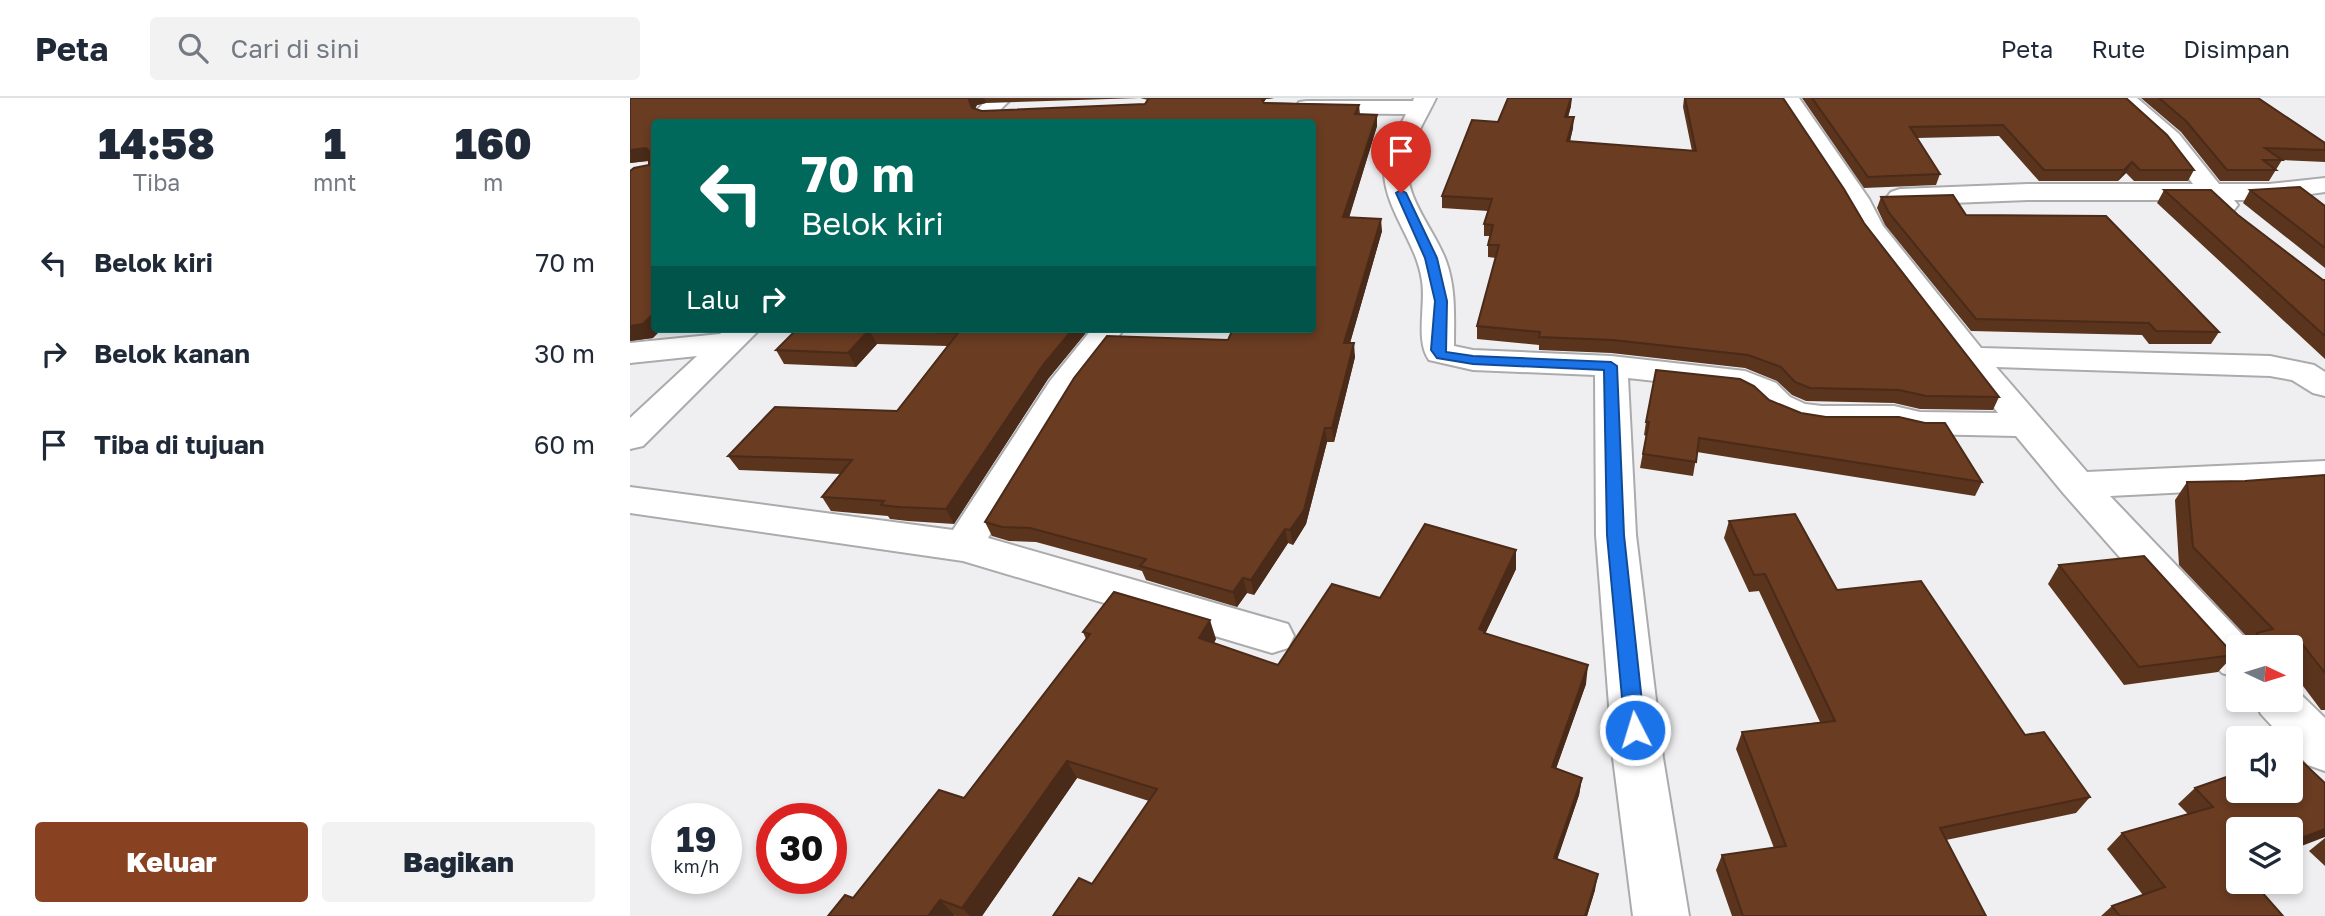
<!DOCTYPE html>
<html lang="id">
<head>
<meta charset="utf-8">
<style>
	:root { --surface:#fff; --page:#f2f2f3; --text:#1f2937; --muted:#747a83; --line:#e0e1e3; --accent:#894221 }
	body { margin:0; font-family:"Golos Text",sans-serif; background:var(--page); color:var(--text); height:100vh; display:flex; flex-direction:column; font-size:26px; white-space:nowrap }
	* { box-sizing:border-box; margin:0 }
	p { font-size:23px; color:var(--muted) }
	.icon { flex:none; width:38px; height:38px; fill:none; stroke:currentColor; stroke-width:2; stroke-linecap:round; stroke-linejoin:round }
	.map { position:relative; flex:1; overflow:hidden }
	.drawer { display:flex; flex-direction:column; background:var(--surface); width:630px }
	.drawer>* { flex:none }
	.guide { position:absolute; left:21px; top:21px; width:665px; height:214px; border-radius:7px; box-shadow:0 4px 10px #0003; background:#00695c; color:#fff; overflow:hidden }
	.needle { width:46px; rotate:94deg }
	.tools { position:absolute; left:1596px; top:537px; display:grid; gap:14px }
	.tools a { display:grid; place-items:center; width:77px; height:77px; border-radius:7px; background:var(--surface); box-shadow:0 4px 10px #0003; font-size:35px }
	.speed { position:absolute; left:21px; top:705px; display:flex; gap:14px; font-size:35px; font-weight:700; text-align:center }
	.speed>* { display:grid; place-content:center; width:91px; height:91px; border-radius:50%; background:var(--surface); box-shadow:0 4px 10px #0003; line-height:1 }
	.speed small { font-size:18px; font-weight:400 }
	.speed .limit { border:10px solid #d22; background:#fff; color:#111 }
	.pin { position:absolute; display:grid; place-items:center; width:60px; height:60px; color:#fff; margin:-72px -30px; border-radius:50% 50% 50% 0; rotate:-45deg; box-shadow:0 0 7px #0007 }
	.pin .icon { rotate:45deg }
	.me { position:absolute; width:77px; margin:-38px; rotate:355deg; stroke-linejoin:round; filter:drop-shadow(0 0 5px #0008) }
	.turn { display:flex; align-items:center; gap:24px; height:147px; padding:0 35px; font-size:32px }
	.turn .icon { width:91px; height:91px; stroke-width:2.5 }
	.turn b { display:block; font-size:49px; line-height:60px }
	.then { display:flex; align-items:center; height:66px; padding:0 35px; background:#0003; gap:14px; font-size:26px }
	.eta { display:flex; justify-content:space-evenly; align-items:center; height:119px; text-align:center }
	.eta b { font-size:42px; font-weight:800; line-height:49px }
	.button { display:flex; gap:14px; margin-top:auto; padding:14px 35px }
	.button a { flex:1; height:80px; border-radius:7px; background:var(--accent); color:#fff; font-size:28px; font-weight:800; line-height:80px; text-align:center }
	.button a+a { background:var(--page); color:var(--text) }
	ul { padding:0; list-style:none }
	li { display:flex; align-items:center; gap:21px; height:91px; padding:0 35px }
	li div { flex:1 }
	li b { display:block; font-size:26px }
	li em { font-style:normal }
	header { display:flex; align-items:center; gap:42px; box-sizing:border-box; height:98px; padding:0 35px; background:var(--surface); border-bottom:2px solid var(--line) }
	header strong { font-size:33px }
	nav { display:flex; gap:38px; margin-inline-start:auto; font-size:24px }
	.search { width:490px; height:63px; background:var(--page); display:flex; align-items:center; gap:18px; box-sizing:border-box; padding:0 24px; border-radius:7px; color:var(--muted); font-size:26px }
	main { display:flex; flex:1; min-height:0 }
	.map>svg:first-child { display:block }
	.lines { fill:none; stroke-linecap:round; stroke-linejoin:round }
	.minor-casing { stroke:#ababad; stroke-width:4 }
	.minor { fill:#fff; fill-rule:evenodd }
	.wall { fill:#5b341d; fill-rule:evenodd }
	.shaded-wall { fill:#4a2a18 }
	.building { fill:#6a3c22; stroke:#4a2a18; stroke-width:2 }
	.route { fill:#1a73e8; stroke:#114b97; stroke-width:2 }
</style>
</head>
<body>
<header>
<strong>Peta</strong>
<div class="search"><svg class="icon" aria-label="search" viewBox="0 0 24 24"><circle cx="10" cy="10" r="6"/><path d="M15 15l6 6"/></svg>Cari di sini</div>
<nav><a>Peta</a><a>Rute</a><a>Disimpan</a></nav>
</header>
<main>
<section class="drawer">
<div class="eta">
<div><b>14:58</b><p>Tiba</p></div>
<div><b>1</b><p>mnt</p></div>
<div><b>160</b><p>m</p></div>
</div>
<ul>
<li><svg class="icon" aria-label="left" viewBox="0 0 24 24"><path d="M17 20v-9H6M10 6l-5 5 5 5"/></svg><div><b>Belok kiri</b></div><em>70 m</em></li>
<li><svg class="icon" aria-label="right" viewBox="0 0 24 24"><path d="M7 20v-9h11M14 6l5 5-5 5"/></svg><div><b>Belok kanan</b></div><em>30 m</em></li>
<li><svg class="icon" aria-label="arrive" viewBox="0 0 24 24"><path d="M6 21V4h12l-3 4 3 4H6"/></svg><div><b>Tiba di tujuan</b></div><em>60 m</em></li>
</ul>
<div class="button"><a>Keluar</a><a>Bagikan</a></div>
</section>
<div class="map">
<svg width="1695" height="818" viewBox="0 0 1695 818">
	<rect width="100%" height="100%" fill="#efeff1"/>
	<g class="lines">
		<defs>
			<g id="minor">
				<path d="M359,0h23l-24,24h-23z"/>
				<path d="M784,0h22c-8,17 -26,46 -28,64 -5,35 27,68 38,99 10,27 8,57 8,85l19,4 138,6 134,15 31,12 14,14 15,7 17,2h72l26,6 78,1 -136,-179 -19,-35 -66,-101h22l70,101 14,27 98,122 289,8 44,9 11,7v24l-12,-3 -21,-13 -22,-4 -274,-9 91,105 238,-11v24l-215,11 144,151 -16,1v30l-16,-5 -158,-179 -48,-58 -96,-2 -26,-6h-72l-25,-4 -31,-13 -14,-14 -14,-7 -110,-12 8,157 27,223 26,158h-56l-20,-158 -17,-223 -1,-160 -122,-5 -44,-10c-14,-20 -3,-55 -7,-79 -5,-38 -35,-68 -38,-107 -2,-21 13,-41 22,-60l-99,-1 -8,-1 -3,-5 3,-5 8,-1h106z"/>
				<path d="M1483,0h24l42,36 40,50h50l56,-6v14l-56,8h-35l4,5 -4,5c-14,4 -19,0 -29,-10h-177l-128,5 -9,-3 -4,-5 4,-5 9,-3 128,-5h165l-30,-40z"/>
				<path d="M96,231h34l-117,117 -13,3v-31l67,-62 -67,7v-20l90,-9z"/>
				<path d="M462,231h32l-47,62 -89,147 300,86 6,12 -6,12 -16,5 -309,-92 -333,-48v-26l323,43 97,-149z"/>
				<path d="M1661,587l34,33v53l-17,-6 -17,-18v-9h-8l-22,-24 -7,-14h37z"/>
			</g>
		</defs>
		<use href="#minor" class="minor-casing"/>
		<use href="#minor" class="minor"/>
	</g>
	<g class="wall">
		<path d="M0,0h737h-93l-8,1 -3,3 96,3 1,9 17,12 -28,92 33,13 -32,112 5,14 -21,85h-7l-21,82 -13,21 -5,-2 -34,52 -7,-2 -10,14 -91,-27 -4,-9 -106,-29 -27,-1 -17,-5 -7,-14 243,-182 84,-11v-207h-658l-1,216 -23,3v-170l19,-6v-4l-19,2zM510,0l8,2 -3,4 -163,7 -7,-2 2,-4 9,-2z"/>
		<path d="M878,0h64l-1,8 -3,11 5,11 -3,13 122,10 -9,-44 1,-9h99l81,125 135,174 -6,13 -73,-1 -26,-6 -88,-2 -14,-6 -15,-14 -32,-13 -134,-15 -72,-3v-5l-62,-6v-13l19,-68 -8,-1v-12l2,-9h-6v-12l4,-13 -46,-3v-12l56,-74z"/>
		<path d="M1172,0h324l68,72 -6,11h-54l-8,-8 -8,8h-79l-40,-45 -82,2 23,36 -4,11 -72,3z"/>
		<path d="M1511,0h117l67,45v19l-43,-2 -13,21h-49l-39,-49z"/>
		<path d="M1534,92l74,25 85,65h2v79l-168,-156z"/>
		<path d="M1620,92l75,16v62l-82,-65z"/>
		<path d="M1251,99l85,18 253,117 -8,12h-62l-7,-9 -171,-4 -86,-106 -8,-17z"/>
		<path d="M167,231h292l-41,50 -94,145 -46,-3 -18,-2 -2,-3 -57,-5 -9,-14 19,-23 -102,-4 -11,-14 169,-45 50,-65 -70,-2 -21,23 -72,-3 -8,-14z"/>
		<path d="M1139,302l32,13 181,69 -7,14 -278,-44 -4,24 -53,-8 6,-32 -2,-1 2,-13z"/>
		<path d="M1695,377v235h-4l-30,-40v-22h-48l7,-8 -71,-75 -4,-65 12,-18 58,-1z"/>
		<path d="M1099,423l108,69 188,145 65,62 -14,16 -130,27 40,76h-254l-16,-46 6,-15 52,-7 -38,-99 6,-17 78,-10 -61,-131 -10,1 -25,-54z"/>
		<path d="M1429,467l175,90 -16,17 -94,13 -76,-101z"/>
		<path d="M886,471l-31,65 101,50 -30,85 26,9 -3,17 -22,64 38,31 -8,26h-534l39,-32 57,-83 -72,-23 -95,138h-26l-103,-18 111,-100 122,-159 -3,-7 133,7 -2,4 64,22 102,-67z"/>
		<path d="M1565,690l43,42v52l45,34h-182l11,-10 31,-11 -36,-46 15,-16 66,-19 -10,-10z"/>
		<path d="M1695,740v28l-16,-15z"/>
	</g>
	<g class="shaded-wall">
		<path d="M340,0h14l2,5 -9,2 -4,7 -4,-12z"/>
		<path d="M630,0h14l-8,1 -5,7z"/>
		<path d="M941,0v8l-6,22v-11z"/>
		<path d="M747,17v11l-32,104 -2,-13z"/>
		<path d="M944,19l-1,11 -6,25v-12z"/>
		<path d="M16,50l8,12 -24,3v-13z"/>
		<path d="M1502,64l-6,11 -8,8 6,-11z"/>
		<path d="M751,121l1,12 -36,126 -2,-14z"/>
		<path d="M24,215v16h8l-9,9 -23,3v-15z"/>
		<path d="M443,231h16l-41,50 -94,145 -8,-15 97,-144z"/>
		<path d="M239,232l8,14 -21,23 -8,-14z"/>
		<path d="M724,245l1,14 -21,85 -2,-14z"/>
		<path d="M695,330l2,14 -21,82 -13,21 -3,-15z"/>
		<path d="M655,431l3,14 -34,52 -3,-15z"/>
		<path d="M886,452v19l-31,65 -6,-5z"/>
		<path d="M613,480l4,15 -10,14 -4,-15z"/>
		<path d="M580,522l6,19 -11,18 -6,-19z"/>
		<path d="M958,567l-2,19 -36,101 2,-18z"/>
		<path d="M437,663l10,17 -95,138h-12l-8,-8z"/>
		<path d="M952,680l-3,17 -27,80 2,-17z"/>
		<path d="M1695,731v8l-34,13v-8z"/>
		<path d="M968,776l-3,16 -8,26h-2z"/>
		<path d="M310,802l15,16h-27z"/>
	</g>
	<g class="building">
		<path d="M0,0h340l-1,2 3,8 10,3 163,-7 4,-6h112l3,5 95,2 -4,9 22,1 -34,102 38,2 -37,124h10l-22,85h-7l-21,82 -14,20 -5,-1 -34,51 -8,-2 -10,14 -93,-26 6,-7 -116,-31 -28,-1 -17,-5 89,-144 33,-42 121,4 5,-11h79v-207h-658v191l-11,11 -13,2v-155l4,-3 15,-3v-14l-3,-3 -16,2z"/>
		<path d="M878,0h63l-6,19h9l-7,24 129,10 -11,-53h98l61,91 20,34 135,174 -73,-1 -27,-6 -89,-2 -15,-6 -14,-15 -33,-12 -135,-15 -74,-3 1,-5 -63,-6 22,-81h-11l5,-20 -9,-1 8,-25 -50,-3 30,-76 26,2z"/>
		<path d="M1182,0h314l41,37 27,35h-54l-8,-8 -8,8h-80l-41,-45 -93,2 30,47 -72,3z"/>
		<path d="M1529,0h99l67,45v7l-60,-2 17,12h-19l13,10h-49l-41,-49z"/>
		<path d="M1670,89l25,19v42l-75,-58z"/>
		<path d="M1534,92h47l27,25 85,65h2v56z"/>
		<path d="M1323,97l13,20 140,1 113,116 -63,-1 -7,-8 -173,-4 -87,-106 -8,-16z"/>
		<path d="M167,231h276l-30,36 -97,144 -47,-2 -18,-2 3,-4 -62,-4 30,-37 -124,-4 47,-49 122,4 61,-78 -89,-3 -21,23 -72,-3z"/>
		<path d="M1026,272l84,9 14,7 15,14 32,13 25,4h73l26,6h20l37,59 -283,-44 -3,24 -53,-8 6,-32h-3z"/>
		<path d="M1695,377v198l-22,-28 -16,3h-30v-15l16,-4 -80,-82 -6,-65 58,-1z"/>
		<path d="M1165,416l42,76 84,-9 104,154 19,-3 46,65 -150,31 46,88h-243l-21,-61 64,-9 -44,-114 93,-11 -70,-147 -11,1 -25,-54z"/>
		<path d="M795,426l91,26 -37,79 6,2 -1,2 104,32 -36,102 30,11 -28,80 44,16 -13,42h-532l26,-38 13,6 65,-95 -90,-28 -105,147 -22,-8 -12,16h-100l17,-21 8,3 86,-108 25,8 126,-164 -7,-2 31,-40 96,28 -11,18 79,27 54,-81 48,14z"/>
		<path d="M1514,458l90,99 -95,12 -80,-102z"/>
		<path d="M1664,656l31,29v46l-34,13v-12h-53v32l-1,1 1,2v17h15l30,34h-163l-8,-10 53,-19 -43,-54 91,-26 -18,-19 43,-15v18h53v-36z"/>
	</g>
	<path class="route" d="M771,92l5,3 31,65 10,43 -1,51 27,4 138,6 6,4 7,169 21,195 -3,6 -7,2 -7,-2 -3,-6 -18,-195 -3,-165 -131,-6 -36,-6 -6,-8 4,-49 -10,-43 -29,-65z"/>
</svg>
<div class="tools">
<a><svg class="needle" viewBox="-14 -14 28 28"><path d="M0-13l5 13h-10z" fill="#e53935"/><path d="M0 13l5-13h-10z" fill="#747a83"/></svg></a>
<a><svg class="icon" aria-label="sound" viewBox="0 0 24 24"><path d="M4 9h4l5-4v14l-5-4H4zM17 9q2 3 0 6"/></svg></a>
<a><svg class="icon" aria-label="layers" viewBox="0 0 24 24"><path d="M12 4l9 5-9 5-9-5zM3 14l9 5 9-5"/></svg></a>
</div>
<div class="speed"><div>19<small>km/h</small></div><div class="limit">30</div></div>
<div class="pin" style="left:771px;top:95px;background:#d93025"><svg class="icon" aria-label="arrive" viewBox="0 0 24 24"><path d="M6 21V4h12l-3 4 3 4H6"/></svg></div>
<svg class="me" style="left:1005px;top:632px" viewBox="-20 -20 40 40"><circle r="17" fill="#1a73e8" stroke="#fff" stroke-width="3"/><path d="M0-11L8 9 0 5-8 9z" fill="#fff"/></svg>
<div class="guide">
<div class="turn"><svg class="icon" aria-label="left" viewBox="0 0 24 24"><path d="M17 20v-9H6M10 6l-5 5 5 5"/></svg><div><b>70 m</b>Belok kiri</div></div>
<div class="then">Lalu<svg class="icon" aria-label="right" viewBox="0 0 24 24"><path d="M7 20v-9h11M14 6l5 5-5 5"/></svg></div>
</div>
</div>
</main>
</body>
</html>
